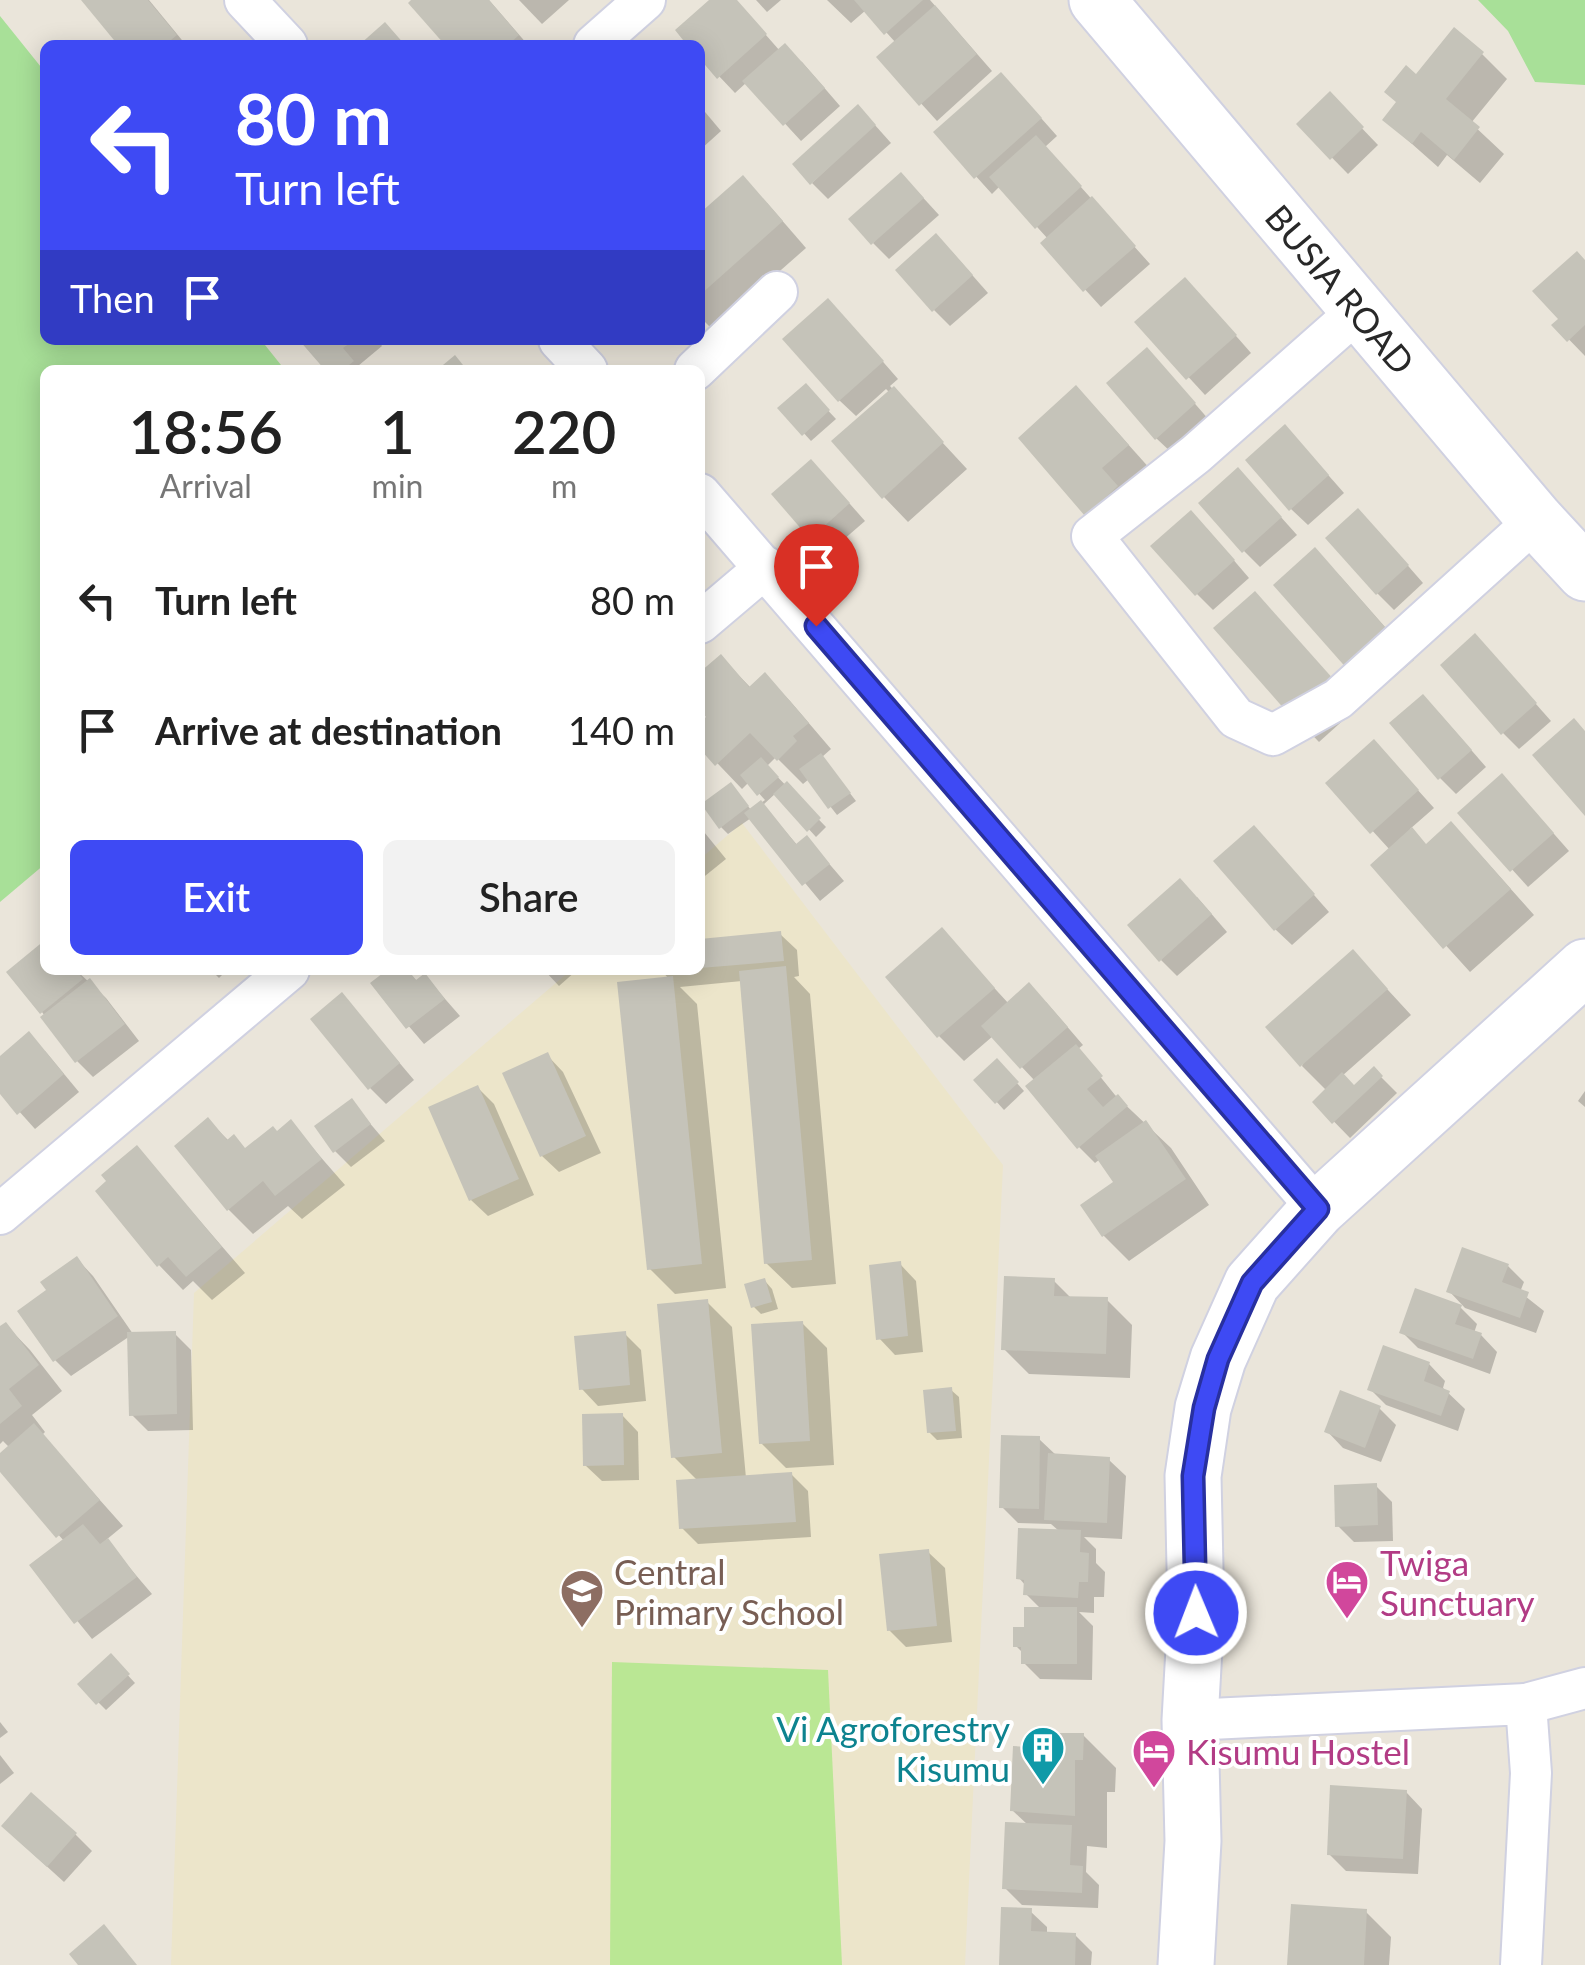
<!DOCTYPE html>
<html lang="en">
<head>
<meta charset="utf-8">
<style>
	:root { --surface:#fff; --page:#f2f2f2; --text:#222; --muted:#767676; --accent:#3e4af4 }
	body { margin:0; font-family:Lato,sans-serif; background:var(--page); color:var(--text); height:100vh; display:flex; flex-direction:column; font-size:38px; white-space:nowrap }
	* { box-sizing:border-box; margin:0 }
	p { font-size:32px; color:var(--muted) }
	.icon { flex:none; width:55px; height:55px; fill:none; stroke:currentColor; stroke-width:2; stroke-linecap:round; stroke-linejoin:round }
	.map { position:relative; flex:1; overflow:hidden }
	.panel { position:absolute; left:40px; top:365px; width:665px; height:610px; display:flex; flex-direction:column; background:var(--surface); border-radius:15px; box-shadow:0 5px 25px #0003 }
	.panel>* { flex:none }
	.top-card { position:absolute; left:40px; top:40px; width:665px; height:305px; border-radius:15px; box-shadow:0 5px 25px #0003; background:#3e4af4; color:#fff; overflow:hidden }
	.pin { position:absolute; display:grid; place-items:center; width:85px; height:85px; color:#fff; margin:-102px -42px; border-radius:50% 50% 50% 0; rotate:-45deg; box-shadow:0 0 10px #0007 }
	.pin .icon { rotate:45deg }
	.me { position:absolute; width:110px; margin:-55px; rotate:359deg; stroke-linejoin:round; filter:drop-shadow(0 0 8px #0008) }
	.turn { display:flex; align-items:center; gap:35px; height:210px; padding:0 30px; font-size:45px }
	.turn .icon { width:130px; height:130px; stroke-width:2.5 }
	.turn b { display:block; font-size:70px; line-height:85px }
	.then { display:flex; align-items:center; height:95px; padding:0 30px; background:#0003; gap:20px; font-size:38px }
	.eta { display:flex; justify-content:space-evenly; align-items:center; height:170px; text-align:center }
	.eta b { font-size:60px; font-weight:600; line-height:70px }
	.action { display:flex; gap:20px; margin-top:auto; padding:20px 30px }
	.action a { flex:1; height:115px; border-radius:15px; background:var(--accent); color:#fff; font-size:40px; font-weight:600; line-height:115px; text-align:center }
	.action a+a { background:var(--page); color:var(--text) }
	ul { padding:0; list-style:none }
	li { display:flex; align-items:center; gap:30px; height:130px; padding:0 30px }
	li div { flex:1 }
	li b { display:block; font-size:38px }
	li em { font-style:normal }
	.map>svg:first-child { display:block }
	.education { fill:#ece5ca }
	.green { fill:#a8e098 }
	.pitch { fill:#bae794 }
	.shadow { fill:#0003 }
	.building { fill:#c5c3b9 }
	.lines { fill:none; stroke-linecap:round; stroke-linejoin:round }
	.street-casing { stroke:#d0d1e1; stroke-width:44 }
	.secondary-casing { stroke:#d0d1e1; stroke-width:59 }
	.street { stroke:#fff; stroke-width:40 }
	.secondary { stroke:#fff; stroke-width:55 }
	.route-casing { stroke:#28309f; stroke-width:25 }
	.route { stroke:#3e4af4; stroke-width:18 }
	.labels { text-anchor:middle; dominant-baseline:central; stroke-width:8; stroke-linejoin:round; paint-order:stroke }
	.street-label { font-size:35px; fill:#282828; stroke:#fff }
	.hotel-label { font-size:35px; fill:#b23c85; stroke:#fff; text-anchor:start }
	.education-label { font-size:35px; fill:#785e54; stroke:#fff; text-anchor:start }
	.culture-label { font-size:35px; fill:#0d838f; stroke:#fff; text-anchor:end }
</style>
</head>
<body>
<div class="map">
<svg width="1585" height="1965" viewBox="0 0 1585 1965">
	<rect width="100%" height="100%" fill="#eae5da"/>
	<path class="education" d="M742,823l261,342 -38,800h-794l23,-672 377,-323h129v-111z"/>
	<g class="green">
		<path d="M1478,0h107v85l-50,-3 -27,-51z"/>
		<path d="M0,16l45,56v268h216l24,30h-240v494l-45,38z"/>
	</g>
	<path class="pitch" d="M612,1662l216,8 14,295h-232z"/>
	<g class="shadow">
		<path d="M84,0h65l37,45h-65z"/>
		<path d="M414,0h75l39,45h-80z"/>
		<path d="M519,0h50l-27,24z"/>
		<path d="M713,0h22l45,51 22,11 38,44 -39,35 -54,-59 -12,11 -35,-37v-11h-9z"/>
		<path d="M756,0h25l-14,12z"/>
		<path d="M827,0h103l62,71 -55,50 -58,-64 17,-14 -30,-33 -15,13z"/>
		<path d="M1482,54l25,25 -36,44 33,31 -24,29 -33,-28 -9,12 -53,-47 32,-43z"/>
		<path d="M1017,91l40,45 -12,11 105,117 -49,43 -58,-64 5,-4 -48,-53 -8,8 -56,-62z"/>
		<path d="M1330,95l48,50 -30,29 -49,-50z"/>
		<path d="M700,106l21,25 -21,19z"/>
		<path d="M874,124l17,19 -63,56 -16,-16z"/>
		<path d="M917,191l22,24 -50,44 -16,-16z"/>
		<path d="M767,203l39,45 -93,82 -13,-13v-100z"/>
		<path d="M952,252l36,41 -38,33 -16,-16z"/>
		<path d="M1585,263v93l-30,-31 6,-6z"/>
		<path d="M1201,296l50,57 -46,42 -67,-73z"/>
		<path d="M844,317l54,62 -8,7 77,83 -59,53 -24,-25 6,-104 -4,-4 -30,27 -17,-16z"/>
		<path d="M303,340h79l-3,2 3,4 -24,20 3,4h-33z"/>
		<path d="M1163,367l47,54 -37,33 -17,-16z"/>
		<path d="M805,386l31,33 -25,22 -30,-33z"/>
		<path d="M1101,414l51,57 -40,68 -25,-25z"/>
		<path d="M1301,444l43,49 -36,32 -17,-16z"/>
		<path d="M827,478l38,43 -37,32 -16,-16z"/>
		<path d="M1254,487l43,48 -37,32 -16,-16z"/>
		<path d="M1375,528l48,55 -29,27 -17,-17z"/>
		<path d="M1207,529l42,49 -36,32 -16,-16z"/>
		<path d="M1340,576l74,84 -39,34 -25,-24z"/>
		<path d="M1491,653l60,68 -32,28 -16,-16z"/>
		<path d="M721,657l30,31 14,-12 25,25 41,48 -9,8 34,44 -19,14 -28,-36 -6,5 -27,-27 -9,9 59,61 -10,10 -40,-44 -13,12 35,41 9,-8 37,43 -24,20 -69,-83 -23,16 -7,-7 17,-34 13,17 14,-10 -16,-18 -7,7 -42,-44v-19l9,-9 -9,-11v-31z"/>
		<path d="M1358,707l-39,35 -24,-25z"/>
		<path d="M1439,713l47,54 -30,27 -16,-16z"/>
		<path d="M1390,759l44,49 -24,21 17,17 49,4 58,65 -64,57 -97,-107 17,-15 -61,-67z"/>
		<path d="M1518,793l51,58 -41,36 -67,-74z"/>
		<path d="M700,827l26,32 -26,21z"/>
		<path d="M1270,845l59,67 -37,33 -17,-16z"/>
		<path d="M1197,897l30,35 -50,44 -16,-16z"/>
		<path d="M942,931l67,73 37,-2 37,43 -5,4 37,46 56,53 38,57 -80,56 -25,-25 -21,-30 33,-23 -16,-24 -5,4 -16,-16 -44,-66 -42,-45 -29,25 -25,-25z"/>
		<path d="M780,934l17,16 2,26 -5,1 16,17 26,290 -44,4 -26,-25 -24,-282 -62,6 17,17 29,284 -51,6 -25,-25 19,-290 -8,-9h39v-29z"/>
		<path d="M45,943v27h31l30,28 33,43 -46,36 -16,-16 -35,-49z"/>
		<path d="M1353,952l58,63 -69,61 12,12 20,-18 23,23 -47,45 -35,-36 12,-11 -25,-25z"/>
		<path d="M211,970h16l-8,8z"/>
		<path d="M391,970h15l12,12 7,-6 35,40 -36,28 -51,-60z"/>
		<path d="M544,970h31l1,1 -17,15z"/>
		<path d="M342,995l72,85 -28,24 -16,-16z"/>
		<path d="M45,1051l34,41 -44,37 -35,-39v-31z"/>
		<path d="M547,1055l16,17 38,81 -42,19 -17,-16 -37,-81z"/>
		<path d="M997,1061l27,30 -20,19 -27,-30z"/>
		<path d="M478,1088l16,16 40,91 -46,21 -17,-16z"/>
		<path d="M1585,1091v16l-7,-6z"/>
		<path d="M351,1101l34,40 -34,26 -16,-16z"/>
		<path d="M208,1120l21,21 17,9 45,-27 54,62 -43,34 -14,-13 -35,28 -25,-25z"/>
		<path d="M137,1148l108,125 -33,27 -19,-19 -10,9 -24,-25z"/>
		<path d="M77,1259l16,17 40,58h42l16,16 2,80 -45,1 -16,-16 -2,-79 -59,40 -16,-16 -5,-69z"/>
		<path d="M900,1264l16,17 7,71 -28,3 -16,-17z"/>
		<path d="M1508,1266l16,16 -4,10 24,19 -8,22 -71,-25 -16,-17z"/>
		<path d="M765,1281l7,8 6,20 -17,5 -8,-8z"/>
		<path d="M1054,1281l18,18 35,1 25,25 -2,53 -101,-4 -25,-25z"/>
		<path d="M707,1302l25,25 14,151 46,-3 16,16 3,46 -113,7 -16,-16 16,-47 -24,-24z"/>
		<path d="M1460,1307l17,17 -3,9 7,2 16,17 -7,22 -72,-26 -16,-16z"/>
		<path d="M802,1323l25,25 7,117 -48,3 -25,-25z"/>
		<path d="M6,1325l24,25 32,41 -30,24 13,17 -3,3 81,91 -17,14 46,54 -60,45 -60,-74 32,-24 -64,-73v-12l10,-8 -7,-7 -3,3v-114z"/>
		<path d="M625,1334l16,16 5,51 -48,5 -16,-17z"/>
		<path d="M1429,1364l16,17 -2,7 22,21 -7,22 -72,-26 -16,-16z"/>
		<path d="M951,1390l8,7 3,41 -25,2 -8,-8z"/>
		<path d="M1379,1408l17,17 -15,37 -38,-14 -16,-17z"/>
		<path d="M622,1415l16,17 1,48 -37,1 -17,-16z"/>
		<path d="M1039,1439l18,17 52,4 17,16 -4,63 -38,-2 12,12v14l9,9 -1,25h-10v16l-15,-1 14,14 -1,54 -52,-1 -16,-16v-9l-8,-8 25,-37 -15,-15v-8l-7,-8 40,-47 -8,-7 -33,-1 -16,-16z"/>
		<path d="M1376,1486l16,16 1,39 -39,1 -16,-16z"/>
		<path d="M928,1552l17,16 7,74 -46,5 -17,-17z"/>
		<path d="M111,1657l24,26 -29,27 -26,-26z"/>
		<path d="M0,1722l8,10 -8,6z"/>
		<path d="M1083,1735l33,33 -1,24h-8v56l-20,-2 -1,26 13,13 -1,23 -76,-3 -17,-17 23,-63 -16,-15z"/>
		<path d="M0,1755l14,18 -14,11z"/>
		<path d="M1406,1792l16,17 -4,65 -72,-3 -17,-17z"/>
		<path d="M75,1834l17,17 -28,31 -44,-40z"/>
		<path d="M1030,1911l17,16v7l28,1 17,17 -1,13h-90z"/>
		<path d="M1366,1912l25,25 -2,28h-100z"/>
	</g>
	<g class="building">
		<path d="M81,0h67l29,35 -12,10h-47z"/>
		<path d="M411,0h78l30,35 -11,10h-63l-37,-42z"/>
		<path d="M709,0h28l30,34 -50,45 -17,-20v-14h-13l-12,-15z"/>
		<path d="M854,0h69l-39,35z"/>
		<path d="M935,5l42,49 -58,52 -43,-49z"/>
		<path d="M385,22l20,23h-46z"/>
		<path d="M1454,27l30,25 -38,47 34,28 -26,33 -33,-28 -9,12 -30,-24 14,-18 -12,-10 22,-27 10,9z"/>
		<path d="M785,43l40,45 -42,38 -41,-45z"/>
		<path d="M1001,72l41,46 -68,61 -41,-47z"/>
		<path d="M1330,91l34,36 -34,33 -34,-36z"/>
		<path d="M858,104l18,21 -66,60 -18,-21z"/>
		<path d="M1036,135l46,51 -47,43 -46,-52z"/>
		<path d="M901,172l23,26 -53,47 -23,-26z"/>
		<path d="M743,175l40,46 -83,74v-82z"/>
		<path d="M1092,196l44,50 -53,46 -43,-49z"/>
		<path d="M936,233l37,42 -41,37 -37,-42z"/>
		<path d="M1577,251l8,9v65l-18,17 -16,-17 7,-6 -26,-28z"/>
		<path d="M1185,277l52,58 -51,45 -52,-58z"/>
		<path d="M828,298l56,63 -46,41 -56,-63z"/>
		<path d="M299,340h55l-11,8 11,13 -11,9h-18z"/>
		<path d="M1147,347l49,56 -41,37 -49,-57z"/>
		<path d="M455,355l12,15h-30z"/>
		<path d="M806,383l24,27 -28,26 -25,-28z"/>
		<path d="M1076,385l53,60 -27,23 16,18 -33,30 -67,-78z"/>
		<path d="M894,386l50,56 -62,57 -51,-58z"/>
		<path d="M1285,424l44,51 -40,36 -44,-51z"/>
		<path d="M811,459l39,44 -40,36 -39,-45z"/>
		<path d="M1238,467l44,50 -40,36 -44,-50z"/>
		<path d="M1358,508l51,57 -33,30 -51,-57z"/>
		<path d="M1191,510l44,50 -40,36 -45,-50z"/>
		<path d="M1315,547l76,87 -42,37 -76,-86z"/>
		<path d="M1255,591l80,90 -42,38 -80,-91z"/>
		<path d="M1475,633l62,70 -36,32 -61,-70z"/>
		<path d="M721,654l28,33 16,-15 44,51 -16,13 4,5 -20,20 -27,-28 -35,33 -15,-17v-27l6,-5 -6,-7v-38z"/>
		<path d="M1423,694l49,56 -34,30 -49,-57z"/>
		<path d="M1574,718l11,13v85l-53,-61z"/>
		<path d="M1374,739l45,51 -49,44 -45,-51z"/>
		<path d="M821,753l30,40 -23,16 -29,-40z"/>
		<path d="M761,757l18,20 -22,19 -17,-21z"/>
		<path d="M1502,773l52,60 -44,39 -53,-59z"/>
		<path d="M787,781l34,37 -14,14 -34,-38z"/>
		<path d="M731,782l18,24 -30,23 -18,-25z"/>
		<path d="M761,800l35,44 11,-9 23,29 -28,22 -58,-73z"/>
		<path d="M1451,821l60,68 -68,60 -73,-84 42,-38 14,17z"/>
		<path d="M1254,825l61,69 -41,37 -61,-70z"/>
		<path d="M1180,878l32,36 -53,48 -32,-37z"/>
		<path d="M942,927l53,61 -58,50 -52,-61z"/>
		<path d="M781,931l3,30 -84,7v-29z"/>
		<path d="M45,940v30h31l7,9 -43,35 -34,-42z"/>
		<path d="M1353,949l35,40 -88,78 -35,-40z"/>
		<path d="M786,966l26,294 -48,4 -25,-293z"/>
		<path d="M387,970h21l8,10 9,-7 20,26 -39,30 -36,-46z"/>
		<path d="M673,976l29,288 -55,6 -30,-288z"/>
		<path d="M90,978l35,46 -50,39 -35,-46z"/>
		<path d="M1029,982l39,45 -48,42 -39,-43z"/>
		<path d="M342,992l58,71 -32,27 -58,-71z"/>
		<path d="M29,1031l35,43 -47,41 -17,-21v-38z"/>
		<path d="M1076,1044l27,32 -16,13 16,18 15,-13 10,12 -51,43 -52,-63z"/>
		<path d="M548,1052l38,84 -46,21 -38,-84z"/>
		<path d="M997,1058l22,24 -24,22 -22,-24z"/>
		<path d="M1374,1066l9,10 -51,48 -20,-22 30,-30 12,13z"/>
		<path d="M478,1085l41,94 -50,22 -41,-94z"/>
		<path d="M352,1098l19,26 -38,29 -19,-27z"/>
		<path d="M208,1117l19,23 7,-6 11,14 28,-22 4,5 14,-12 31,40 -47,37 -12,-15 -36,30 -53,-65z"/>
		<path d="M1146,1120l40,59 -84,58 -22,-32 33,-23 -18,-26z"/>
		<path d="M137,1145l85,102 -36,30 -18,-20 -11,10 -62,-76 11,-10 -5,-6z"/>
		<path d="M1462,1247l47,17 -7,18 27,10 -9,26 -74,-26z"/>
		<path d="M77,1256l41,60 -65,46 -36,-51 29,-21 -6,-8z"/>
		<path d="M901,1261l7,75 -32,4 -7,-75z"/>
		<path d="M1004,1276l51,2 -1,18 54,1 -2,57 -105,-4z"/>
		<path d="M765,1278l7,24 -21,6 -7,-24z"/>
		<path d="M1415,1288l47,17 -7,19 27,9 -9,26 -74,-26z"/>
		<path d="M708,1299l14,154 -51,5 -14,-154z"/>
		<path d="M803,1321l7,120 -51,3 -8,-120z"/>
		<path d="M6,1322l33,43 -30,24 13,17 -22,18v-98z"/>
		<path d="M176,1331l1,83 -48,2 -2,-84z"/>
		<path d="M626,1331l4,54 -51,5 -5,-54z"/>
		<path d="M1383,1345l47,17 -6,19 26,10 -9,25 -74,-26z"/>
		<path d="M952,1387l4,44 -29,2 -4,-43z"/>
		<path d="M1340,1390l41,16 -16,42 -41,-16z"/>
		<path d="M623,1413l1,52 -41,1 -1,-52z"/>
		<path d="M34,1423l66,77 -44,38 -56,-66v-19z"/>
		<path d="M1001,1435l39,1 -1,73 -40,-1z"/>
		<path d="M1048,1453l62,4 -3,66 -63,-3z"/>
		<path d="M792,1472l4,50 -117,7 -3,-49z"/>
		<path d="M1377,1483l1,42 -43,2 -1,-42z"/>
		<path d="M83,1524l17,20 8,-6 29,39 -63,47 -45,-59z"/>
		<path d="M1018,1528l63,2 -1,22 9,1 -1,29h-9l-1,16 -55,-3 1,-15 -8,-1z"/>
		<path d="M929,1549l8,77 -50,5 -8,-77z"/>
		<path d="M1024,1607h53v57h-56v-17h-8v-20h11z"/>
		<path d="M111,1653l19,21 -34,31 -19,-21z"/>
		<path d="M1054,1733h30l-1,27h-8v56l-65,-5 3,-65 41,3z"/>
		<path d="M1330,1785l77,5 -4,69 -76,-4z"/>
		<path d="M31,1792l46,41 -30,34 -46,-41z"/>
		<path d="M1005,1822l67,3 -2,40 13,1 -1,27 -80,-4z"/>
		<path d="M1291,1904l76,5 -3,56h-77z"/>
		<path d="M1001,1907l31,1 -1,23 45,2 -1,32h-76z"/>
		<path d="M104,1924l33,41h-59l-9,-11z"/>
	</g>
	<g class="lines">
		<defs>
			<g id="street">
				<path d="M245,0l42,45"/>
				<path d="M594,45l51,-45"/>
				<path d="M1358,311l-162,143 -104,82 144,182 37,17 65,-36 198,-179"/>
				<path d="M559,340l28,30"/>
				<path d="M695,370l82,-78"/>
				<path d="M700,494l618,715"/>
				<path d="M700,623l66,-56"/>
				<path d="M0,1214l289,-244"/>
				<path d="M1526,1704l59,-16"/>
				<path d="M1190,1720l336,-16 5,69 -10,192"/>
			</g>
			<g id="secondary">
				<path id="s1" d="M1097,0l439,520 49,53"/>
				<path d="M1186,1965l7,-124 -3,-121 6,-107 -3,-137 10,-68 15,-49 34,-76 66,-74 267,-242"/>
			</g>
		</defs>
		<use href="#street" class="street-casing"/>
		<use href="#secondary" class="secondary-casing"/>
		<use href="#street" class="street"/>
		<use href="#secondary" class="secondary"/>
	</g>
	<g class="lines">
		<defs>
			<path id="route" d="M816,626l502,583 -66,74 -34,76 -14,49 -11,68 3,137"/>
		</defs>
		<use href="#route" class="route-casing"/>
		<use href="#route" class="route"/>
	</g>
	<defs>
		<symbol id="hotel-pin" viewBox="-11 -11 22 30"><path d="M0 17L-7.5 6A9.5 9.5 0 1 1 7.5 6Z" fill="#d1479c" stroke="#fff"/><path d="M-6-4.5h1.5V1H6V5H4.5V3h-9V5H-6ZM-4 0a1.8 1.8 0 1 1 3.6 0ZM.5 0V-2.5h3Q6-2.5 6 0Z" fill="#fff"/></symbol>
		<symbol id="school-pin" viewBox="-11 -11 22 30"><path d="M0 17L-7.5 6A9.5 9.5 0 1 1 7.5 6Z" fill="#8d6e63" stroke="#fff"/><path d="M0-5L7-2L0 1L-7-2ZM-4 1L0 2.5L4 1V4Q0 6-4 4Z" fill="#fff"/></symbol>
		<symbol id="building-pin" viewBox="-11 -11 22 30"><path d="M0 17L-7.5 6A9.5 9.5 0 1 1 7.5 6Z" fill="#0f9aa8" stroke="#fff"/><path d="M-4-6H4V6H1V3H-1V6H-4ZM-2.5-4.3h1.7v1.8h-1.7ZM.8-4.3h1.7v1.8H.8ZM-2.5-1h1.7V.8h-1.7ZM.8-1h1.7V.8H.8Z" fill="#fff"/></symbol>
	</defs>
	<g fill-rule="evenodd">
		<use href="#hotel-pin" x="1322" y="1557" width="50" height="68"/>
		<use href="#school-pin" x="557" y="1566" width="50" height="68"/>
		<use href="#building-pin" x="1018" y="1723" width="50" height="68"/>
		<use href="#hotel-pin" x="1129" y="1726" width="50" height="68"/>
	</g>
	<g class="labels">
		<g class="street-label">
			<text stroke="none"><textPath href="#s1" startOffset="378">BUSIA ROAD</textPath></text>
		</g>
		<g class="hotel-label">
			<text x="1380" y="1562">Twiga<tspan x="1380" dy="40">Sunctuary</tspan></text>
			<text x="1186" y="1751">Kisumu Hostel</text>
		</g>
		<g class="education-label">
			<text x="614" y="1571">Central<tspan x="614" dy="40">Primary School</tspan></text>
		</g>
		<g class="culture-label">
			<text x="1010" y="1728">Vi Agroforestry<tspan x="1010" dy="40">Kisumu</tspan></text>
		</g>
	</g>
</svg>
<div class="pin" style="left:816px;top:626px;background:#d93025"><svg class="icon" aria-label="arrive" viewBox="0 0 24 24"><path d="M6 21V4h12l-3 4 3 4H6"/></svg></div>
<svg class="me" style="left:1196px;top:1613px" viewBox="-20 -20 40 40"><circle r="17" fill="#3e4af4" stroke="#fff" stroke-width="3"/><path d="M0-11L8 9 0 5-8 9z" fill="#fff"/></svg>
<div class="top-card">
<div class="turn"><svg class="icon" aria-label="left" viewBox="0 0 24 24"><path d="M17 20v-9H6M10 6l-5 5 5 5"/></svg><div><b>80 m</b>Turn left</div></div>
<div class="then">Then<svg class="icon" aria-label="arrive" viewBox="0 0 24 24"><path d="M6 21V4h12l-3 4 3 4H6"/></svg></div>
</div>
<section class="panel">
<div class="eta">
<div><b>18:56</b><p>Arrival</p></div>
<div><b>1</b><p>min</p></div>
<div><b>220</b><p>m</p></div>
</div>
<ul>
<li><svg class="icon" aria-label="left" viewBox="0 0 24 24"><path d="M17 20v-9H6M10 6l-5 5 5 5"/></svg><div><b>Turn left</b></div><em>80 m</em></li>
<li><svg class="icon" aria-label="arrive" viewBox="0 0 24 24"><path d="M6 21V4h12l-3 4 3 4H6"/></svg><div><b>Arrive at destination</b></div><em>140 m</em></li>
</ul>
<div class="action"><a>Exit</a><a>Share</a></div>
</section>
</div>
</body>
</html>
